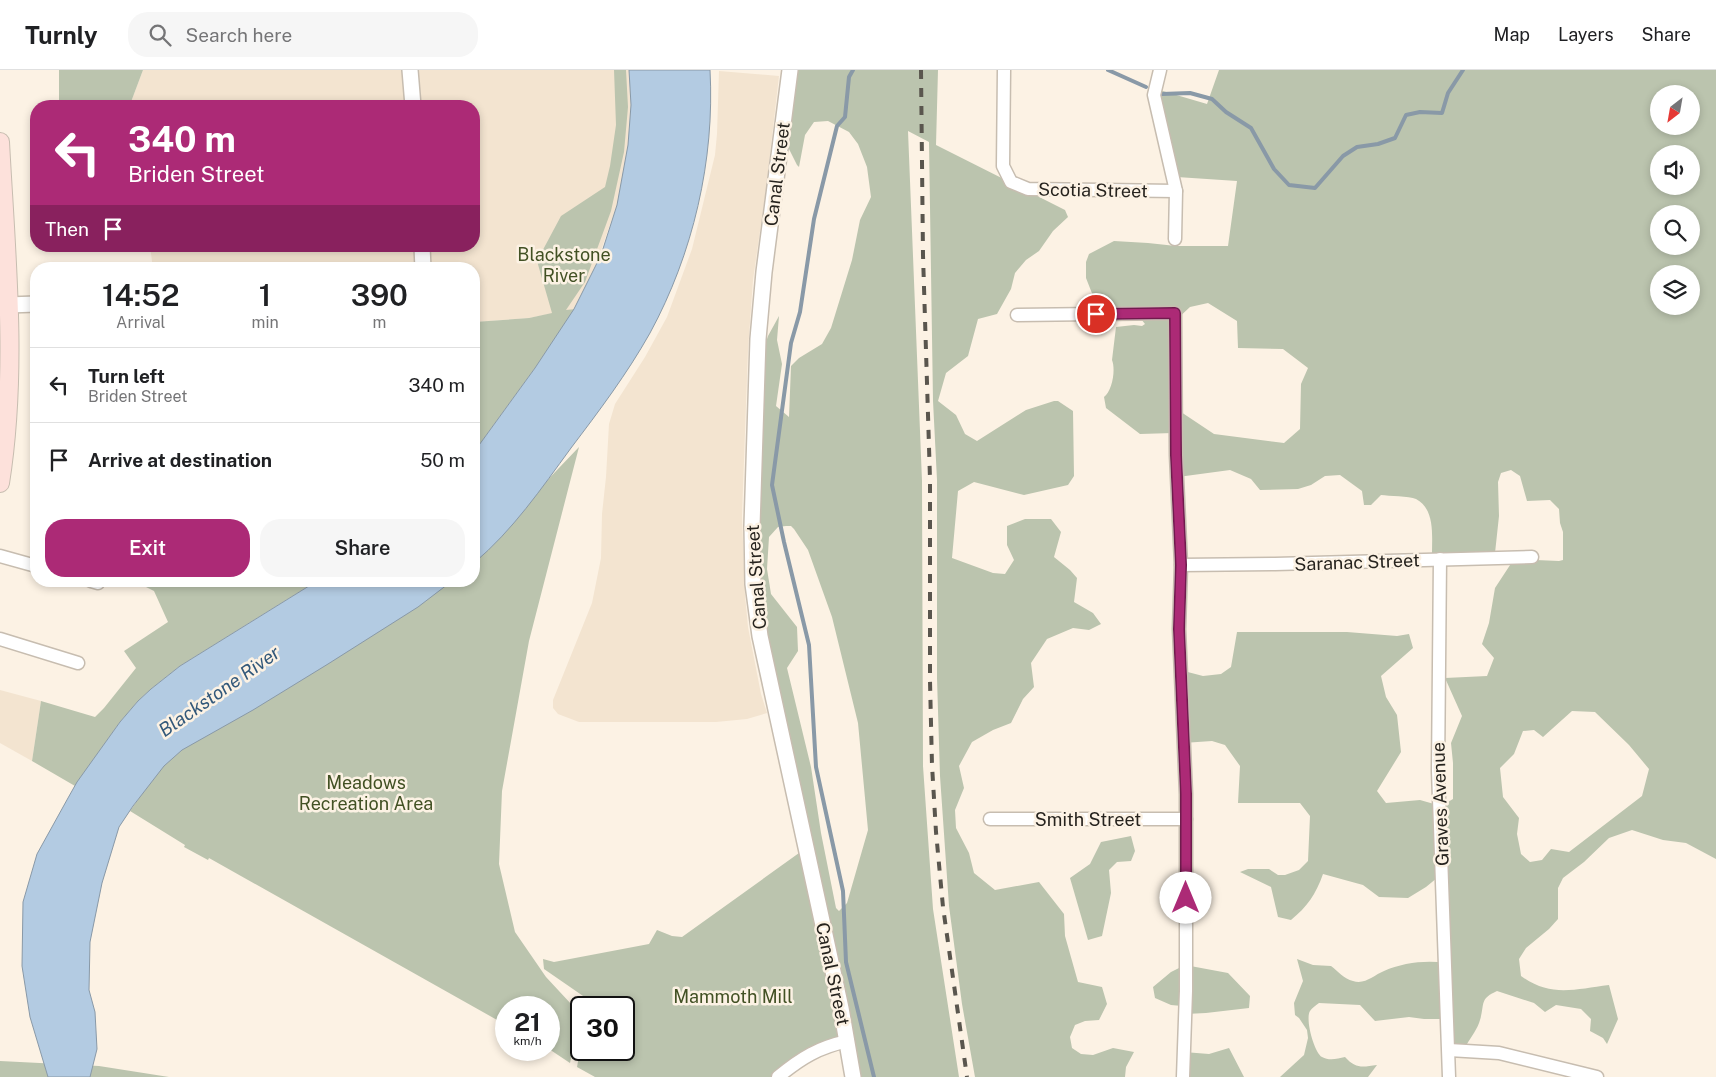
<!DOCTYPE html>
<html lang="en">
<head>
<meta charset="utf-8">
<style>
	:root { --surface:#fff; --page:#f6f6f6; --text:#202124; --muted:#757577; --line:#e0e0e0; --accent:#ac2a76 }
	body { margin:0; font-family:"Public Sans",sans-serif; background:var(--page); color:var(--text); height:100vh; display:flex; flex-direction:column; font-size:19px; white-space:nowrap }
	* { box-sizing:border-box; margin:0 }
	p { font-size:16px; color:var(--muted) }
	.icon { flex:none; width:28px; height:28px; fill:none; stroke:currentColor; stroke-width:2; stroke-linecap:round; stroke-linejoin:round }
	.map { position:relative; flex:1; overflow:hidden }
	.sheet { position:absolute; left:30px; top:192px; width:450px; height:325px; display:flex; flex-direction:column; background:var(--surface); border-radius:20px; box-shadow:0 2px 8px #0003 }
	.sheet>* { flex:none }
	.guide { position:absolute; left:30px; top:30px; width:450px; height:152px; border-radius:20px; box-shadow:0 2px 8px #0003; background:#ac2a76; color:#fff; overflow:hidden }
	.needle { width:32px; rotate:211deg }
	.controls { position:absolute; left:1650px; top:15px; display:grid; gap:10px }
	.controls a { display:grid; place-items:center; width:50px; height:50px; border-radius:50%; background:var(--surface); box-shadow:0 2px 8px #0003; font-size:25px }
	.speed { position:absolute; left:495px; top:926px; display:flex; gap:10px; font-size:25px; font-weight:700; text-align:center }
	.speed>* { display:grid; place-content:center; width:65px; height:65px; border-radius:50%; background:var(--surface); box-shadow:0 2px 8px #0003; line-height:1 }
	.speed small { font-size:12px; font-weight:400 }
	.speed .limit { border:2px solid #111; border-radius:8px; background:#fff; color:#111 }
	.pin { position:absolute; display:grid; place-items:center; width:42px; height:42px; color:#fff; margin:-21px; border:2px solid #fff; border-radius:50%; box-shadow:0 1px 5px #0007 }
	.me { position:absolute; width:55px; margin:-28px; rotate:0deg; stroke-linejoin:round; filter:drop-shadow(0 0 4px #0008) }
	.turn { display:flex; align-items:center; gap:18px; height:105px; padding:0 15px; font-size:22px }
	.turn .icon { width:65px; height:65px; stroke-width:2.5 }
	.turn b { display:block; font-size:35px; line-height:42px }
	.then { display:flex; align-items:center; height:48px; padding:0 15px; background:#0003; gap:10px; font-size:19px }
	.eta { display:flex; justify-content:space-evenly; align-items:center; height:85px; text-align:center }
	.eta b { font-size:30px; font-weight:600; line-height:35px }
	.primary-button { display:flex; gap:10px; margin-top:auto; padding:10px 15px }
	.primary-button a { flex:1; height:58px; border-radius:20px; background:var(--accent); color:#fff; font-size:20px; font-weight:600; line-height:58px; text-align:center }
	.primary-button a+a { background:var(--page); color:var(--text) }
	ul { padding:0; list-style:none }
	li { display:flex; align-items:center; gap:15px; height:75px; padding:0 15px; border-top:1px solid var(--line) }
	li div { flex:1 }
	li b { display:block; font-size:19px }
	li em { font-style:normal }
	header { display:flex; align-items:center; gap:30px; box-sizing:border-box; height:70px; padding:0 25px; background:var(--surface); border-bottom:1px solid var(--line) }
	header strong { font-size:24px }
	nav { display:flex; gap:28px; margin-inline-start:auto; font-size:18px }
	.search { width:350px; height:45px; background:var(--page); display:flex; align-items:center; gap:12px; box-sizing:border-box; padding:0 18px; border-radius:20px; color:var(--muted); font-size:19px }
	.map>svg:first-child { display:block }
	.built { fill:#f3e4d0 }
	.green { fill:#bbc4ae; fill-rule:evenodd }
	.water { fill:#b3cbe2; stroke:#8999a7 }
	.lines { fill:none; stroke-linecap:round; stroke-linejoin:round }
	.stream { stroke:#8999a7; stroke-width:4 }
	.minor-casing { stroke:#c7bdb0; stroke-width:15 }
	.tertiary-casing { stroke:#c7bdb0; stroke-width:18 }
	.secondary-casing { stroke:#c7bdb0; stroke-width:20 }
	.minor { stroke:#fff; stroke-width:12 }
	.tertiary { stroke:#fff; stroke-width:15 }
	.secondary { stroke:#fde1db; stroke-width:18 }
	.rail { stroke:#5a564e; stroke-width:4; stroke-dasharray:9 9; stroke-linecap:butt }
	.route-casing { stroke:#701b4d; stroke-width:12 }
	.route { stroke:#ac2a76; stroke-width:9 }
	.labels { text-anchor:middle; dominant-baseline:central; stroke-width:5; stroke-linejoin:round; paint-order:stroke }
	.street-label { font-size:18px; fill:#26231e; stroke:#fcf2e4 }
	.park-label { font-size:18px; fill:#425124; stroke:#fcf2e4 }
	.water-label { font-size:19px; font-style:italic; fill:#32587a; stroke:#fcf2e4 }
</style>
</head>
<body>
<header>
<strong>Turnly</strong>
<div class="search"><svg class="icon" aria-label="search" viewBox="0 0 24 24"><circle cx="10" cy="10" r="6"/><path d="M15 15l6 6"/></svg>Search here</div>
<nav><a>Map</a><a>Layers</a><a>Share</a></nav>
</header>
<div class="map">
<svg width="1716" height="1007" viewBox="0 0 1716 1007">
	<rect width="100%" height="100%" fill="#fcf2e4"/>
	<g class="built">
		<path d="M143,0h486l2,35 -3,40 -4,30 -7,30 -24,68 -18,36 -46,9 -55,4v-53h-321l-3,-23h324v-140h-343v-4z"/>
		<path d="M719,1l60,5 -13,113 -13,91 -5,70 -6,166 3,79 3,32 13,67 6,19 -20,6 -31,3h-137l-21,-8 -5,-6v-8l39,-97 9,-45 1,-44 4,-37 3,-53 6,-20 30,-47 22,-40 25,-68 23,-94 2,-21z"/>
		<path d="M0,620l41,11 -9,60 -32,-18z"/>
	</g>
	<g class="green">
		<path d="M59,0h84l-12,32v4h-72z"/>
		<path d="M614,0h12l2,37 -4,45 -13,59 -26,71 -19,28 9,-1 -40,59 -61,84v-130l55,-4 23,-5 -15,-52 24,-45 44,-29 5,-21 6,-41z"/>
		<path d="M792,0h146l-2,75 129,65 3,7 -15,14 -14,20 -13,9 -11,13 -4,16 -14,25 -19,5 -10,37 -22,17 -8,28 18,14 9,19 12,7 49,-31 28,-9h4l15,10 1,65 -6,9 -44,10 -50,-13 -16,9 -6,67 41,15 12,1 9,-14 -7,-15v-19l18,-7h26l10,13 -7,25 16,13 7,8 -3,24 19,11 8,11 -12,6 -16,-2 -26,11 -16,24 3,24 -11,12 -12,24 -18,7 -21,12 -13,24 5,22 -9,22 1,18 13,25 5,20 21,17 44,-8 25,32 1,22 13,46 24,5 5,17 -8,16 -14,1 -10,4 -5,12 2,11 9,6 12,1 20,-7 21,4 -8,15 -1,10h-150l-13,-73 -13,-98 -9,-130 -3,-98v-198l-4,-79 -4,-259 -21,-11 14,350 1,285 10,143 26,168h-106l-7,-35 -70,35h-181l-18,-10 4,-22v5h43v-42l-25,-1 -55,-38 -1,-10 11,3 95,-18 8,-14 15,6 10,1 117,-84 5,22 -50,-289 8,-232 6,-18 11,-20 -2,24 5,24 -6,42 13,11 2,-51 8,-8 23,-14 9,-16 21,-68 8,-40 11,-23 -4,-30 -9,-23 -9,-12 -21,-11 -14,1 -9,13 -6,32 -2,-2 -8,-16 -3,-14zM786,456h5l3,3 14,21 24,67 26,106 10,107 -21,73 -8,8 -3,-3 -15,-75 -10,-66 -24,-99 11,-17 -1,-24 -26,-33 -4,-25 2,-32 9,-10z"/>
		<path d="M1219,0h497v789l-30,-16 -23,-3 -31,-10 -23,8 -25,24 -21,16 -5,10v31l-9,10 -23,19 -7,11 2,17c30,22 54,13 88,9l9,34 -11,25 -4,-6 -13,-7 1,-12 -10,-10 -25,-4 -11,7 -11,-9 -37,-12c-18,8 -12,13 -17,29 -2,8 -9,17 -13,24l-5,1 -13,-3 -2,-23h-23l-15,-2 -34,4 -15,-16 -41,-2c-3,2 -7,5 -9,8 -5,8 4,41 12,46 7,4 15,2 23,0 11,12 17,10 32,8l-9,12h-88l24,-22 4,-17 -1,-8 -8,-12 -4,-3 -1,-12 9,-22 -6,-22 16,6 18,1c7,5 13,13 22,15 12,4 21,-6 31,-10 18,-8 42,-11 61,-8l-2,-90 -17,14 -18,11 -29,-1 -16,-12 -40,-11c-7,20 -16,33 -32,46l-13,-3 -7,-30 -31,-15 8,-3h21l9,6h7l14,-5 9,-9 2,-45 -10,-13h-62l2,-37 -15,-21 -13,-4 -29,2 -3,-73 23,6 18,-2 10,-7 6,-35h110l50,4 12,-2 4,14 -32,28 5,21 11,18 4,37 -24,39 9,12 34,-3 21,6 12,-7v-36l-2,-20 11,-27 -17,-38 42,-2 7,-18 -12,-14 7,-21 6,-35 19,-29 45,2 4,-1v-28l-3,-9 -1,-14 -9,-9 -23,1 -7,-25 -9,-6 -10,3 -3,9 1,34 -4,37 -67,1 4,-1c0,-18 3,-44 -16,-54 -7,-3 -27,-3 -35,-4l-10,10h-7l-2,-14 -22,-16 -15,1 -14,9 -13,4 -38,1 -9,-11 -21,-9 -52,7 -5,-44 -33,1 -34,-26 -2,-11c8,-6 12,-27 8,-37l4,-33 18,-2 8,1 3,-2 -4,-5 -31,-9 -15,-9 -9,-23v-16l3,-8 25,-13 34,2 28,3h52l9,-65 -60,-4 -21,-88 51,15zM1659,24h32v32h-32zM1659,84h32v32h-32zM1659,144h32v32h-32zM1659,204h32v32h-32zM1208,233l29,18 1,27 45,1 25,19 -7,16 -1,45 -16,14 -70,-9 -39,-26v-87l15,-14zM1572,641l23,1 34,33 20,24 -7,27 -73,56 -18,-3 -9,11 -12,2 -9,-8 -4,-20 2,-16 -16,-21 -3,-29 14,-14 9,-23 11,-1 9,7z"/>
		<path d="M579,377l-50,194 -27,150 -3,73 16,68 31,45 26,28 6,24 -8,34 -21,-14v-41h-43v17l-297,-167 -1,2 -24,-13 1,-2 -55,-34 27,-39 26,-26 263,-165h28v-24z"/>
		<path d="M134,511h183l-137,85 -29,23 -13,12 -18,21 -45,64 -43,-25 9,-60 54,16 9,-9 32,-40 -12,-17 44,-29 -14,-31z"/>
		<path d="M1131,766l4,15 -4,10 -14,1 -8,8 2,23 -9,43 -14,4 -18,-62 20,-14 11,-22z"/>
		<path d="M1185,895l43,8 22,23 -1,12 -43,5 -20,1 -4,-8 -11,-1 -16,-7 -2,-11 18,-15z"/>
		<path d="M1229,978l15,29h-61l1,-25 25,2z"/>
		<path d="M0,991l99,5 70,11h-169z"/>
	</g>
	<g class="water">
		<path d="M629,0h81c5,90 -17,184 -60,263 -23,41 -51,78 -79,115 -30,41 -58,82 -97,115v-111l61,-84 39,-59 27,-54 16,-50 11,-60 3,-40z"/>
		<path d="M317,511h135l-34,26 -90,57 -75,46 -71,40 -18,16 -31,40 -14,21 -17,56 -12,59 -1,48 6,22 2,37 -7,28h-42l-18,-60 -8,-51 1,-64 14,-48 31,-56 9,-16 43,-60 18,-21 13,-12 29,-23z"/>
	</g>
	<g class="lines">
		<g class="stream">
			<path d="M853,0l-4,7 -4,40 -8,9 -23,93 -14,93 -9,31 -19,142 12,57 25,103 7,122 27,124 3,71 28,115"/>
			<path d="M1108,0l38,17"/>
			<path d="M1162,24l28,-1 22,6 14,13 25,16 23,41 15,16 26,3 28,-32 14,-9 21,-3 17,-6 11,-23 14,-3 22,1 6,-20 15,-23"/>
		</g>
		<defs>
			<g id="minor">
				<path d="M1004,0l-1,96 8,16 17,7 148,2"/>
				<path d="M1160,0l-6,25 22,96 -1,48"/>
				<path d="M1017,245l158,-2 1,142 5,110 -2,64 7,165v197l-3,86"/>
				<path d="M0,486l36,10"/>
				<path d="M1440,489l-2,212 11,306"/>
				<path d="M1181,495l94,-1 257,-7"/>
				<path d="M91,511l7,2"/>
				<path d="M0,569l78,24"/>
				<path d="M990,749h196"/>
				<path d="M1449,980l50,3 98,24"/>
				<path d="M778,1007c23,-19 41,-30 70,-36"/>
			</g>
			<g id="tertiary">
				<path d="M410,0l3,36"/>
				<path d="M790,0l-26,202 -6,67 -6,187 1,58 7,52 81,372 12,69"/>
				<path d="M422,176l1,23"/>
				<path d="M0,233l8,2 28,-1"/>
			</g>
			<path id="secondary" d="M0,72c6,113 18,228 0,341"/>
		</defs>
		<use href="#minor" class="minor-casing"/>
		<use href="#tertiary" class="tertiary-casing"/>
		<use href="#secondary" class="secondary-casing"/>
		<use href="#minor" class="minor"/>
		<use href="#tertiary" class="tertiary"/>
		<use href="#secondary" class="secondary"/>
		<path class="rail" d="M921,0l2,185 7,224v202l2,84 4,67 7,75 24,170"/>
	</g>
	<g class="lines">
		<defs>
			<path id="route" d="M1096,244l79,-1 1,142 5,110 -2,64 7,165v104"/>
		</defs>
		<use href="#route" class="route-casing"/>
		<use href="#route" class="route"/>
	</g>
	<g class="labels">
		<g class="street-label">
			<text transform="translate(777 104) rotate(-83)">Canal Street</text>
			<text transform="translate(1093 120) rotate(1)">Scotia Street</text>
			<text transform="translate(1357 492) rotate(-2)">Saranac Street</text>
			<text transform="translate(756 507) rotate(-94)">Canal Street</text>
			<text transform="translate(1440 734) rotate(-92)">Graves Avenue</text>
			<text x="1088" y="749">Smith Street</text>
			<text transform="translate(833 904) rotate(78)">Canal Street</text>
		</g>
		<g class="park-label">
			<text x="564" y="184">Blackstone<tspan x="564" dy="21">River</tspan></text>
			<text x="366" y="712">Meadows<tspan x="366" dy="21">Recreation Area</tspan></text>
			<text x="733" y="926">Mammoth Mill</text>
		</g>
		<g class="water-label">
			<text transform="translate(219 621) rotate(-35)">Blackstone River</text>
		</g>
	</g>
</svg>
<div class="controls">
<a><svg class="needle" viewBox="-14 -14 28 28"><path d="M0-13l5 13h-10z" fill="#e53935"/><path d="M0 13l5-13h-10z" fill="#757577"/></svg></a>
<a><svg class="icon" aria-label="sound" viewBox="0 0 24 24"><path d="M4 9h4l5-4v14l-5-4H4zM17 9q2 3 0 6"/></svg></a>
<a><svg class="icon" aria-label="search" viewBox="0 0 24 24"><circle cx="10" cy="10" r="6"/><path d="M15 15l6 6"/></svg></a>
<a><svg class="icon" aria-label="layers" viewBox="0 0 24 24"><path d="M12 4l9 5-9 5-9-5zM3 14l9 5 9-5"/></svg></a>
</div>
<div class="speed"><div>21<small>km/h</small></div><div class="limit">30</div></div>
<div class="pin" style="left:1096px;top:244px;background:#d93025"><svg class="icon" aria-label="arrive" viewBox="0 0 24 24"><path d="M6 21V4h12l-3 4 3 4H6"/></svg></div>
<svg class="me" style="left:1186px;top:828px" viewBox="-20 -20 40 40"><circle r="19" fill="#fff"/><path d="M0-13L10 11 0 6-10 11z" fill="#ac2a76"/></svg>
<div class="guide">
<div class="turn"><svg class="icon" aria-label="left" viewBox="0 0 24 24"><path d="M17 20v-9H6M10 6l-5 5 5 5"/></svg><div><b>340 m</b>Briden Street</div></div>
<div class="then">Then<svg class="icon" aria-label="arrive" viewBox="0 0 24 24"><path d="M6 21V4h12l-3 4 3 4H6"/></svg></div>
</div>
<section class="sheet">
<div class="eta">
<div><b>14:52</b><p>Arrival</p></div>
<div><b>1</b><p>min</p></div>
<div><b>390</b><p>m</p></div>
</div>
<ul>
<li><svg class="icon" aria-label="left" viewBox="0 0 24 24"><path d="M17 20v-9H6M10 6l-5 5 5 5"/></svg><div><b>Turn left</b><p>Briden Street</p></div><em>340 m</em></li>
<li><svg class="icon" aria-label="arrive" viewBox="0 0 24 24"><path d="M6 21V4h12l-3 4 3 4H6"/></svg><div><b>Arrive at destination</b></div><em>50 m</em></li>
</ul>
<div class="primary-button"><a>Exit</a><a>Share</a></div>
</section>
</div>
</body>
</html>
